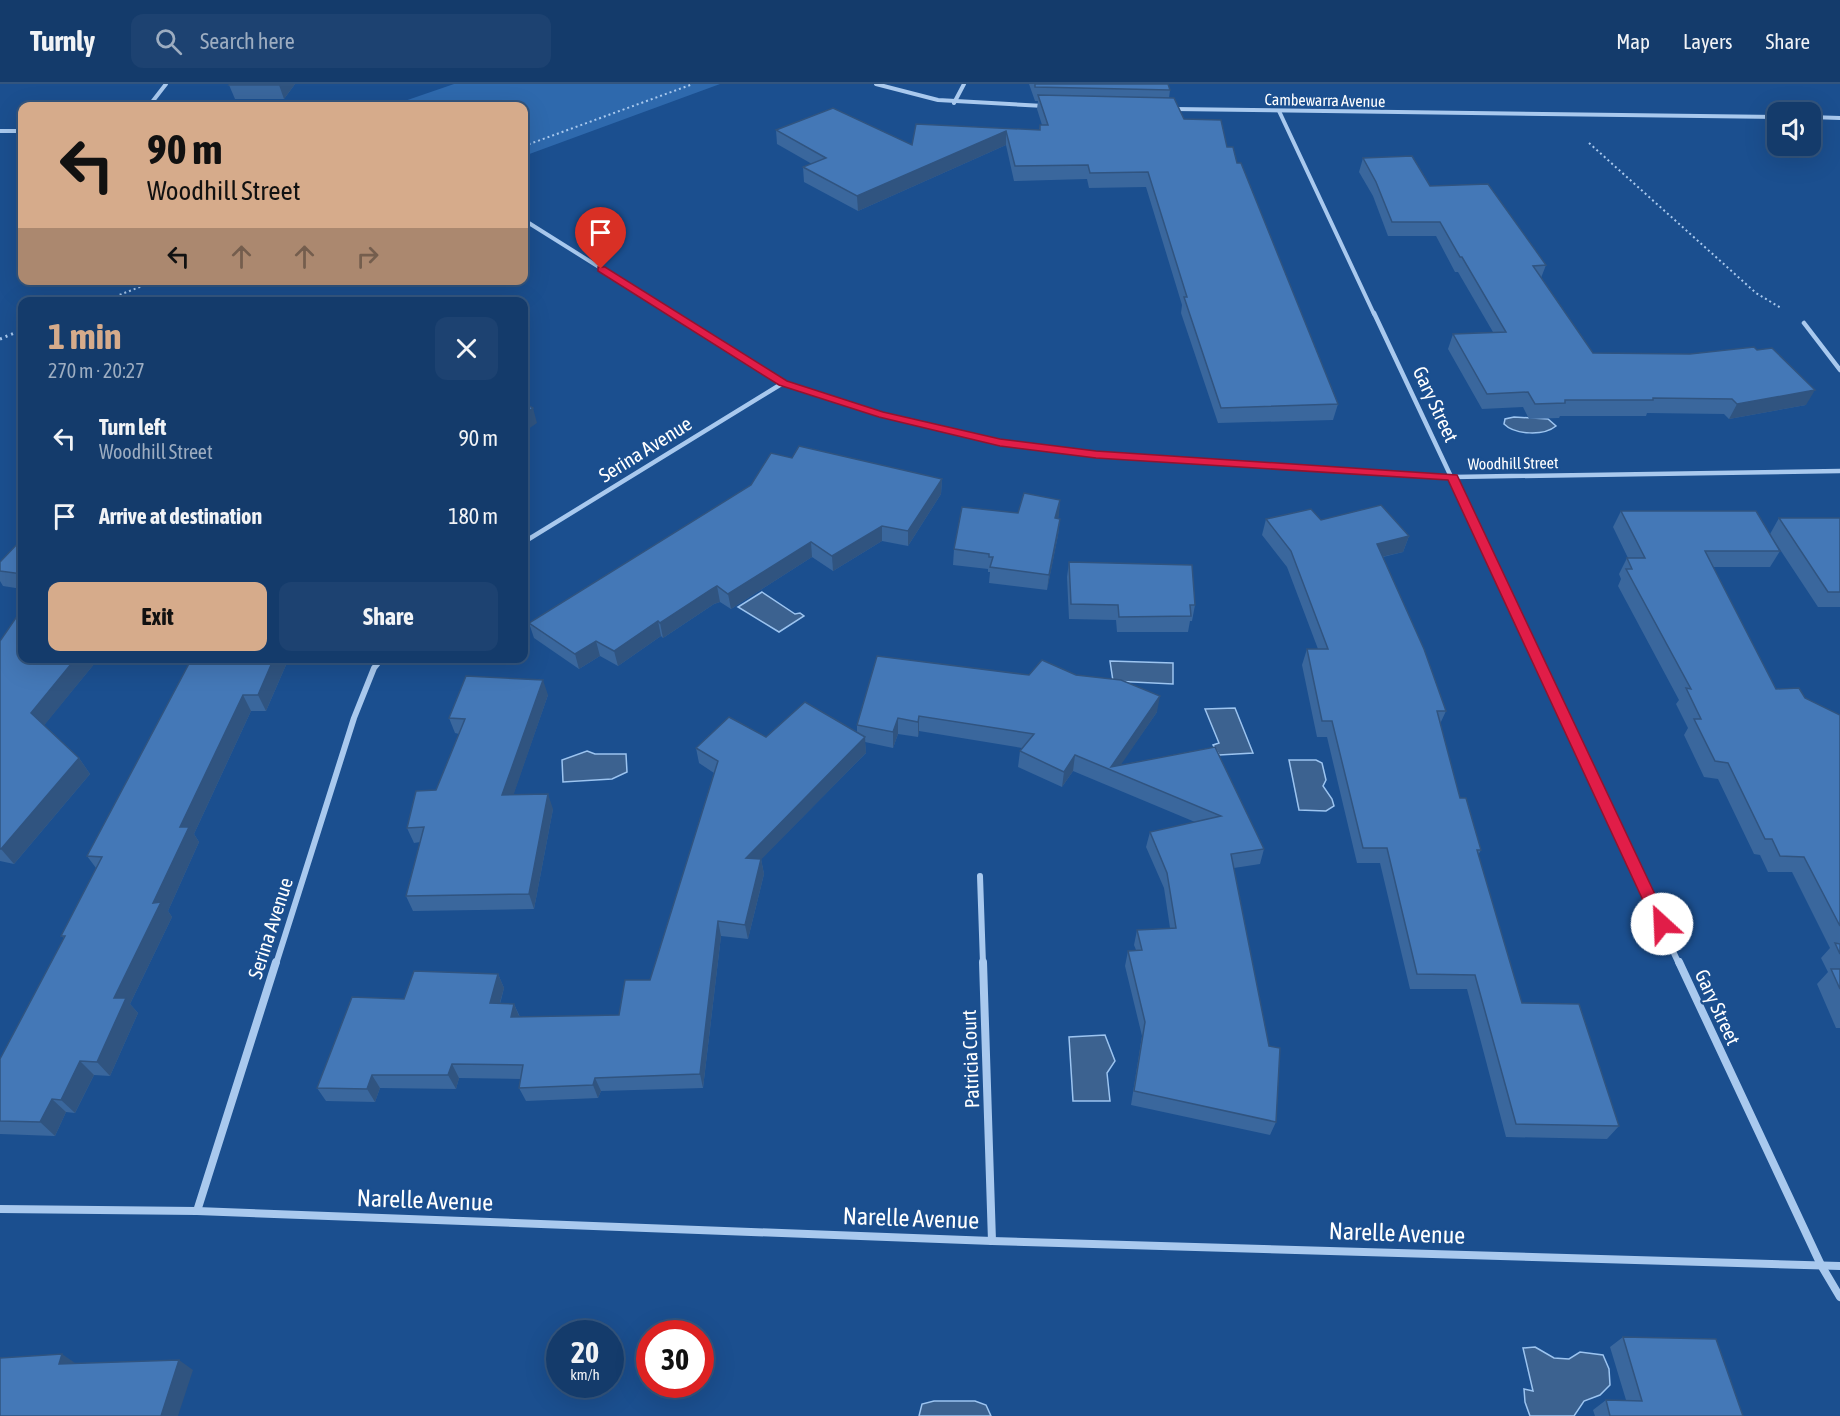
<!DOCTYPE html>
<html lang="en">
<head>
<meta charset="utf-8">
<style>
	:root { --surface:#143b6b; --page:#1d4271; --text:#f1f3f6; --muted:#9dadc1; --line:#33557e; --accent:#d6ab8b }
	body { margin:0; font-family:"Asap Condensed",sans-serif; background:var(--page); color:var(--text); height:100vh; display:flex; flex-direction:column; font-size:22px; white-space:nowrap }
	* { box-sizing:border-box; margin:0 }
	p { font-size:20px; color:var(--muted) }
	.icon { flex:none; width:33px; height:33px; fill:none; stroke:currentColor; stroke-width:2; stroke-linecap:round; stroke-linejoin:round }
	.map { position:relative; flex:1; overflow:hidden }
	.drawer { position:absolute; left:18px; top:213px; width:510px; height:366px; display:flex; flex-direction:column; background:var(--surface); border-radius:12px; box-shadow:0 6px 24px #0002,0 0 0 2px var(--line) }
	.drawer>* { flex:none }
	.hud { position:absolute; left:18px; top:18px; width:510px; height:183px; border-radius:12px; box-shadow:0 6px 24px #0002,0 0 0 2px var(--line); background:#d6ab8b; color:#111; overflow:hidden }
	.tools { position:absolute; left:1767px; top:18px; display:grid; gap:12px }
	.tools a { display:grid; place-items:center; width:54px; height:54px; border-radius:12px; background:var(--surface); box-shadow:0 6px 24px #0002,0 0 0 2px var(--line); font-size:30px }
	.speed { position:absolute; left:546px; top:1236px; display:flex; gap:12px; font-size:30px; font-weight:700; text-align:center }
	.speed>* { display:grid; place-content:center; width:78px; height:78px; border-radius:50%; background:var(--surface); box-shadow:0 6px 24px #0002,0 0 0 2px var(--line); line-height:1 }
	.speed small { font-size:15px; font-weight:400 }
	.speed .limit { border:9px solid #d22; background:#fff; color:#111 }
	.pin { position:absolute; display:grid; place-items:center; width:51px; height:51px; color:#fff; margin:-62px -26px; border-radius:50% 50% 50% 0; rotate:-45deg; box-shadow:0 0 6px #0007 }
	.pin .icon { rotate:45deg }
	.me { position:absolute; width:66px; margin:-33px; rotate:335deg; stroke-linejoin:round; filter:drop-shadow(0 0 4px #0008) }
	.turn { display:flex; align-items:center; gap:21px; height:126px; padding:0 30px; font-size:27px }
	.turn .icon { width:78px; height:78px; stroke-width:2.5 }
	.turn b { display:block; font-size:42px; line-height:51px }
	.lanes { display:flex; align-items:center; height:57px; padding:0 30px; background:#0003; justify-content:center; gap:30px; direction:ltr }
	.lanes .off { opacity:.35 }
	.round { display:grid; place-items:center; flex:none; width:63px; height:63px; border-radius:12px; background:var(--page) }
	.summary { display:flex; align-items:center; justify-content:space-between; height:102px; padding:0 30px }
	h1 { font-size:36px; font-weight:700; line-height:45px; color:var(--accent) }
	.primary-button { display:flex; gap:12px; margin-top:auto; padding:12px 30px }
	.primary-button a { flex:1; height:69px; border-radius:12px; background:var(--accent); color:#111; font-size:24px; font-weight:700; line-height:69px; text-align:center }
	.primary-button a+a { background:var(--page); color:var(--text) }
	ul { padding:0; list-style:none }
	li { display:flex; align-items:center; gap:18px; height:78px; padding:0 30px }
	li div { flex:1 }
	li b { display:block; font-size:22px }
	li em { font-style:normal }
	header { display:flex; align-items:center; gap:36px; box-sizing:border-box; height:84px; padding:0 30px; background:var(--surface); border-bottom:2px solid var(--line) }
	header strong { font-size:28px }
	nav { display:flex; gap:33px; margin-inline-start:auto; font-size:21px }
	.search { width:420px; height:54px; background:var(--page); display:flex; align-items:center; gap:15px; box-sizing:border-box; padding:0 21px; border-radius:12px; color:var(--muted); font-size:22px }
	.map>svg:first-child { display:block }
	.green { fill:#2e69ad }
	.water { fill:#3c6290; stroke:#9cc4f0; stroke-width:1.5 }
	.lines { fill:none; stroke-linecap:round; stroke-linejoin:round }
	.path-far1 { stroke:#a9c9ee; stroke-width:2; stroke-dasharray:2 3; stroke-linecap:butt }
	.path { stroke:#a9c9ee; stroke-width:3; stroke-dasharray:2 4; stroke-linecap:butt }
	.minor-far3 { stroke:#a9c9ee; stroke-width:4 }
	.minor-far2 { stroke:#a9c9ee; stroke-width:4.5 }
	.minor-far1 { stroke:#a9c9ee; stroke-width:6 }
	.minor { stroke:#a9c9ee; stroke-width:8 }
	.wall { fill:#3a679d }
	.shaded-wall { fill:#305480 }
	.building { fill:#4478b7; stroke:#305480; stroke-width:1.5 }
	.route { fill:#e11d48; stroke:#92132f; stroke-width:1.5 }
	.labels { text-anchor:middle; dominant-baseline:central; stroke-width:4.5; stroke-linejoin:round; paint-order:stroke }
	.far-street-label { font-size:16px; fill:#fff; stroke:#1b4f8f }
	.street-label { font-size:20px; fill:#fff; stroke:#1b4f8f }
	.near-street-label { font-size:24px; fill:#fff; stroke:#1b4f8f }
</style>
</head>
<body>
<header>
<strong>Turnly</strong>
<div class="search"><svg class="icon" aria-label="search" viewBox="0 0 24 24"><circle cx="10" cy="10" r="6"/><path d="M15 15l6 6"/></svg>Search here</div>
<nav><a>Map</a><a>Layers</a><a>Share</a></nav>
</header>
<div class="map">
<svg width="1840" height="1332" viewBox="0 0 1840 1332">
	<rect width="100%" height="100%" fill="#1b4f8f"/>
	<path class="green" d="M454,0h266l-196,72v-50h-134z"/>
	<g class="water">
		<path d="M1514,333l34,2 8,7c-12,10 -41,9 -52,-2l1,-5z"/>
		<path d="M762,508l33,22 5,-1 4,3 -25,16 -41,-25z"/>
		<path d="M1110,577l63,2v21l-60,-3z"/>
		<path d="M1235,624l18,45 -34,2 -6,-10 6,-2 -14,-34z"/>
		<path d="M587,667l8,3h31l1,18 -15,7 -49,3 -1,-22z"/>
		<path d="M1289,676h27l6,3 4,17 -3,6 9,13 2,7 -8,5 -27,-1z"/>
		<path d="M1105,951l10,26 -8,12 3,28h-37l-4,-64z"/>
		<path d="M1535,1263l19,11 15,1 11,-7 23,3 6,14 1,16 -10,10 -16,6 -10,15h-44l-5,-14 -1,-13 9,2 -10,-43z"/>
		<path d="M934,1317h41l11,4 5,11h-72l3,-12z"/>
	</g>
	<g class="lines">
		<g class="path-far1">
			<path d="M1589,59l167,150 25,15"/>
			<path d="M524,62l169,-62"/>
			<path d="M101,218l57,-22"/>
		</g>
		<path class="path" d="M0,255l22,-9"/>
		<g class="minor-far3">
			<path d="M876,0l62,16 106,6"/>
			<path d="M954,19l10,-19"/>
			<path d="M149,22l17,-22"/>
			<path d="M1174,25l604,8"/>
			<path d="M1279,27l95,203"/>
			<path d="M1810,33l30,1"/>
			<path d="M0,47h22"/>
			<path d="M524,136l150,94"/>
		</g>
		<g class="minor-far2">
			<path d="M671,229l112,70 96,31 121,28 96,12 357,23 387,-6"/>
			<path d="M1374,229l136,289"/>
			<path d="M1804,239l36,47"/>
			<path d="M524,458l259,-159"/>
		</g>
		<g class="minor-far1">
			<path d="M1509,517l170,363"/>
			<path d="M980,792l3,88"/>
			<path d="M276,880l78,-246 20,-50 8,-10"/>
		</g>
		<g class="minor">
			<path d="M983,878l9,279"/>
			<path d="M1679,878l142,303 19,32"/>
			<path d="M0,1125l197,2 795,30 848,25"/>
			<path d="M197,1127l79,-249"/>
		</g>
	</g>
	<g class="wall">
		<path d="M230,0h65l-11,15h-49l-6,-14z"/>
		<path d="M1029,0h139l2,6 -1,8 15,21 43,28 10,16 101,241 -5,16 -115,3 -37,-110 1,-8 -36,-118 -57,1 -2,-9 -73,2 -8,-36 -148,66 -54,-29 -1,-15 9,-3 -35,-20 -1,-14 136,15 4,-21 123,6 1,-5h2l-5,-16 1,-8h-3z"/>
		<path d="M1363,74l67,28 116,79 -5,13 52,75 213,52 -77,14 -5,-5 -77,-1 -1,3h-86l-1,2 -30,1 -6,-12 -41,2 -34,-60 5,-15 40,-2 -35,-60h-3l-19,-36h-48l-15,-40 -14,-24z"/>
		<path d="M792,374l150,21 -1,15 -33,52 -26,-5 -49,30 -21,-14 -81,52 -11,-7 -6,2 -51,34 -2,-2 -43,30 -18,-10 -21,13 -45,-31 -5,-15 222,-138z"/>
		<path d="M1060,416l-2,19h2l-2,16 -11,55 -58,-7 1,-11h-2v-3l-35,-4 1,-16 64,-36z"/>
		<path d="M1621,427l149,23 9,-16h61v89h-22l-45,-68 7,12 -10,16h-57l63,122 29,9 35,17v313h-4l-19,-44 11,-12 -7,-14 9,-10 -38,-76h-24l-8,-17 -6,-1 -36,-75 -14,-2 -20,-42 4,-7 -12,-24 3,-4 -61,-114 3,-7 -2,-5 8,-16h1l-15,-31z"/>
		<path d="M1266,435l55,1 88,16 -6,16 -20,5 63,154 -6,13 20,74 21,52 -3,5 44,148 97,123 -12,13 -101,-2 -39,-148h-57l-30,-126h-23l-30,-126h-10l-15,-72 5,-16h11l-31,-82 -25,-32z"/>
		<path d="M22,455v50l-19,-3 -3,-5v-10z"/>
		<path d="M1069,478l126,43 -3,16h-2l-2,11h-71l-1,-12 -47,-1 -2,-42z"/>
		<path d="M0,557l22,17h77l-55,67 35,33 11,16 -76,90 -14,-3z"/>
		<path d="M877,572l280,56 -37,53 95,-18 49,102 -4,15 -26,4 42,254 -6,13 -139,-30 11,-69 -17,-70 3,-15 8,-1 -2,-5 3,-15 33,-2 -6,-40 -18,-41 4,-15 45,-10 -122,-51 -11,16 -44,-20 2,-16 2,-3 -103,-17 -1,6 -20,-3 -5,14 -28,-6 1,11 -105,106 3,15 -16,65 -27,-3 -18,152 -102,3 -3,7 -72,3 -7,-13 2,-9 -62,-1 -3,11 -76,-1 -5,14 -49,-1 -9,-13 87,-89 94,-25 6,14 -4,16h14l6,13 99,-2 31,-35 64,-207 -15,-10 -3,-15 70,-11 91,-5v-7z"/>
		<path d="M192,574h97l-23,53h-15l-57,123 5,8 -31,69 4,6 -42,87 8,9 -28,63 -16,-1 -19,38 -9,-1 -11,24 -55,-2v-75l64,-121 -3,-2 35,-68 -9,-12z"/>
		<path d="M548,611l-35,100 40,14 -19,100 -121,2 -7,-15 14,-54 -6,1 -7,-15 29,-38 23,-56 -4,-1 -6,-15z"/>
		<path d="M1623,1253l120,79h-148l-2,-6 13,-10h20l-16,-53z"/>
	</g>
	<g class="shaded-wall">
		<path d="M280,0h15l-11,15 -5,-14z"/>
		<path d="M1006,47v14l-148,66 -1,-15z"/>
		<path d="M1815,306l-9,15 -77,14 8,-15z"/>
		<path d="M533,324l4,15 -13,9v-18z"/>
		<path d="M942,395l-1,15 -33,52v-15z"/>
		<path d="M1060,416l-1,15 -6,19 2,-16z"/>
		<path d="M1060,435l-2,16 -11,55 2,-15z"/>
		<path d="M882,442v15l-49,30 -1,-15z"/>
		<path d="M1409,452l-6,16 -31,7 5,-15z"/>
		<path d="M811,458l1,15 -81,52 -3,-15z"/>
		<path d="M717,502l3,16 -6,2 -51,34 -3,-15 52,-34z"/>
		<path d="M658,537l3,15 -43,30 -4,-15z"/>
		<path d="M596,557l4,15 -21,13 -4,-15z"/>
		<path d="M76,574h23l-57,70 -11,-15z"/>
		<path d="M274,574h15l-23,53 -8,-16z"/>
		<path d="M543,596l5,15 -40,116 -6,-16z"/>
		<path d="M243,611l8,16 -57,123 5,8 -31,69 4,6 -42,87 8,9 -28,63 -13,-14 17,-64 39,-95 27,-76z"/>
		<path d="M1160,612l-3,16 -41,60 -5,-5z"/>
		<path d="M919,632v15l-1,6v-15z"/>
		<path d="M898,634v16l-5,14v-16z"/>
		<path d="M865,653l1,16 -118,120 -2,-15z"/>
		<path d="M1075,671l-2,16 -11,16 2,-15z"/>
		<path d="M79,674l11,16 -76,90 -13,-15z"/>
		<path d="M548,710l5,15 -19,100 -5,-15z"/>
		<path d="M761,775l3,15 -16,65 -3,-14z"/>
		<path d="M718,837l3,15 -18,152 -3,-14z"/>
		<path d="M498,890l6,14 -8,29 -6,-14z"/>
		<path d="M514,920l6,14 -9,-1z"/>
		<path d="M80,977l14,14 -19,38 -14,-13z"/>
		<path d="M452,980l7,14 -3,11 -8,-14z"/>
		<path d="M372,991l8,13 -5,14 -8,-13z"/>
		<path d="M595,994l6,13 -3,7 -5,-13z"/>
		<path d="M52,1015l14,13 -11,24 -15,-14z"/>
		<path d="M62,1270l16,11 -19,-1z"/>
		<path d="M179,1276l14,10 -15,46h-17z"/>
	</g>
	<g class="building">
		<path d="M230,0h50l-1,1h-50z"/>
		<path d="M1035,0h133l2,6 -135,-3z"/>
		<path d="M1038,11l136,3 10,21 37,1 6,27h6l4,16h4l97,241 -117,4 -37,-111h3l-39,-125 -58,1 -2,-8 -73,1 -9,-35 -149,65 -54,-29 23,-9 -50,-28 57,-22 79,37 4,-21 124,6v-5h8z"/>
		<path d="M1412,72l18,30 58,-2 58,81 -13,1 60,87 97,1 64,-7 3,3 15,-2 43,42 -78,14 -5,-5 -79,-1v2h-88v3l-30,1 -7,-12 -41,2 -34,-60 53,-2 -44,-75h-2l-20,-35h-48l-16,-40 -13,-24z"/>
		<path d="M524,319l9,5 -9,6z"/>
		<path d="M799,362l143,33 -34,52 -26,-5 -50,30 -21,-14 -83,52 -11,-8 -5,3 -52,34 -2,-2 -44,30 -18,-10 -21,13 -46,-31 222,-138 20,-32 21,5z"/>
		<path d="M1024,409l36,7 -5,18 5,1 -11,56 -59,-8 3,-10h-4v-3l-35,-5 8,-42 56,6z"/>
		<path d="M1381,421l28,31 -32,8 47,105 22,62h-9l23,87h6l15,52h-4l45,153 57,1 40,122 -103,-2 -41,-149 -58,-1 -30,-126h-24l-31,-127h-10l-15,-72h21l-37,-98 -25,-32 45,-10 10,11z"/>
		<path d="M1621,427h135l24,40h-75l71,138 23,-1 6,10 35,17v211l-36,-69 -24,-1 -8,-17h-7l-37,-76 -13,-2 -21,-42h7l-15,-31 5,1 -65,-120h6l-5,-11h18z"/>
		<path d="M1779,434h61v74h-12z"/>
		<path d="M22,455v35l-22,-3v-9z"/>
		<path d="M1069,478l123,3 3,40h-5l1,11 -72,1 -1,-12 -47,-1z"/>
		<path d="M22,525v49h54l-45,55 48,45 -78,91h-1v-208z"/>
		<path d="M877,572l152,19 13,-15 34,15 45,5 39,16 -49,71 104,-20 49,102 -33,5 38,192 11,2 -4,74 -142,-31 11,-69 -17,-71 14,-1 -5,-20 39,-2 -9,-55 -17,-41 71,-16 -146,-61 -11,17 -44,-21 14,-17 -115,-18 -1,6 -20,-4 -5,14 -36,-7z"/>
		<path d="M192,574h82l-16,37h-15l-63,132h9l-36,76 8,-1 -47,96h12l-29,64 -17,-1 -19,39 -9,-1 -12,23 -40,-1v-62l65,-123h-4l41,-79 -15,-1z"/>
		<path d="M466,592l77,4 -41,115 46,-1 -19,100 -123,2 18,-69 -17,1 9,-37 20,-1 29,-71 -16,-1z"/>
		<path d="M805,618l60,35 -119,121 15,1 -16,66 -27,-4 -18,153 -105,4 -2,7 -74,3 4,-23 -71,-1 -4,11h-76l-5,14 -50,-1 35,-91 52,2 10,-28 84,3 -8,29 24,1 -3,13 108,-2 6,-35h25l68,-219 -22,-13 33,-31 37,20z"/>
		<path d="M1835,859l5,1v10z"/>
		<path d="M1831,885h9v20z"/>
		<path d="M1623,1253l93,2 27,77h-133l-4,-16 36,1z"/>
		<path d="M62,1270l-3,10 120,-4 -18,56h-161v-58z"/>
	</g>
	<path class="route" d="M598,183h7l182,114 96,31 117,27 96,12 361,24 212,449 -2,5 -5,2 -6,-2 -2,-5 -206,-444 -352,-22 -96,-12 -121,-29 -100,-32 -181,-114z"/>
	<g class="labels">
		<g class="far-street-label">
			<text transform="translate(1325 16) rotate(1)">Cambewarra Avenue</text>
			<text transform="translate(1513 379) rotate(-1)">Woodhill Street</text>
		</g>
		<g class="street-label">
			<text transform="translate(1436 320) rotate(65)">Gary Street</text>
			<text transform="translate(645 365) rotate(-32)">Serina Avenue</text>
			<text transform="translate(270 844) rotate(-72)">Serina Avenue</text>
			<text transform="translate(1718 923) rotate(65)">Gary Street</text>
			<text transform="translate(970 975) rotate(-92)">Patricia Court</text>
		</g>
		<g class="near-street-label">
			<text transform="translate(425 1116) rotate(2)">Narelle Avenue</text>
			<text transform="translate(911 1134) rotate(2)">Narelle Avenue</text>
			<text transform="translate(1397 1149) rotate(2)">Narelle Avenue</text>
		</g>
	</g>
</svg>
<div class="tools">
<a><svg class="icon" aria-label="sound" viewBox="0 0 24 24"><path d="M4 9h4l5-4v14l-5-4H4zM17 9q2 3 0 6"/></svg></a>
</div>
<div class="speed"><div>20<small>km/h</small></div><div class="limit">30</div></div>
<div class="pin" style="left:601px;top:185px;background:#d93025"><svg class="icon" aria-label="arrive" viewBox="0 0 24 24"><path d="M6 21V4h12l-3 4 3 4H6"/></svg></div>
<svg class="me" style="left:1662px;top:840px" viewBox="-20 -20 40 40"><circle r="19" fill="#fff"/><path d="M0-13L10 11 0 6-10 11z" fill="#e11d48"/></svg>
<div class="hud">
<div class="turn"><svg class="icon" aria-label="left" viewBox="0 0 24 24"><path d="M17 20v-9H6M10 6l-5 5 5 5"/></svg><div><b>90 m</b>Woodhill Street</div></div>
<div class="lanes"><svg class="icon" aria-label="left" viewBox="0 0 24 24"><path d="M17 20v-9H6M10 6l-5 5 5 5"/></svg><svg class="icon off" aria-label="ahead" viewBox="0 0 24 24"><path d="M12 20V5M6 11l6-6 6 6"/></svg><svg class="icon off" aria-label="ahead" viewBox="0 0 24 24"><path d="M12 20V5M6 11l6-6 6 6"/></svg><svg class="icon off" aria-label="right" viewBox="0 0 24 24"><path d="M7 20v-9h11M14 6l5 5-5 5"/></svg></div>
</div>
<section class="drawer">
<div class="summary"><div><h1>1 min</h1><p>270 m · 20:27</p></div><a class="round"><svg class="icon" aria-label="close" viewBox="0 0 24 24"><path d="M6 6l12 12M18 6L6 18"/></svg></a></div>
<ul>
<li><svg class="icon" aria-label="left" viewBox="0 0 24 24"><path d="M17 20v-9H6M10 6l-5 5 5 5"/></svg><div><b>Turn left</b><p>Woodhill Street</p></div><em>90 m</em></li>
<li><svg class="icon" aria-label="arrive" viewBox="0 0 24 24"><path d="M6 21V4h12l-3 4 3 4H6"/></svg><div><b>Arrive at destination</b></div><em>180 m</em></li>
</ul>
<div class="primary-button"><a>Exit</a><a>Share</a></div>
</section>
</div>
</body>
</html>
